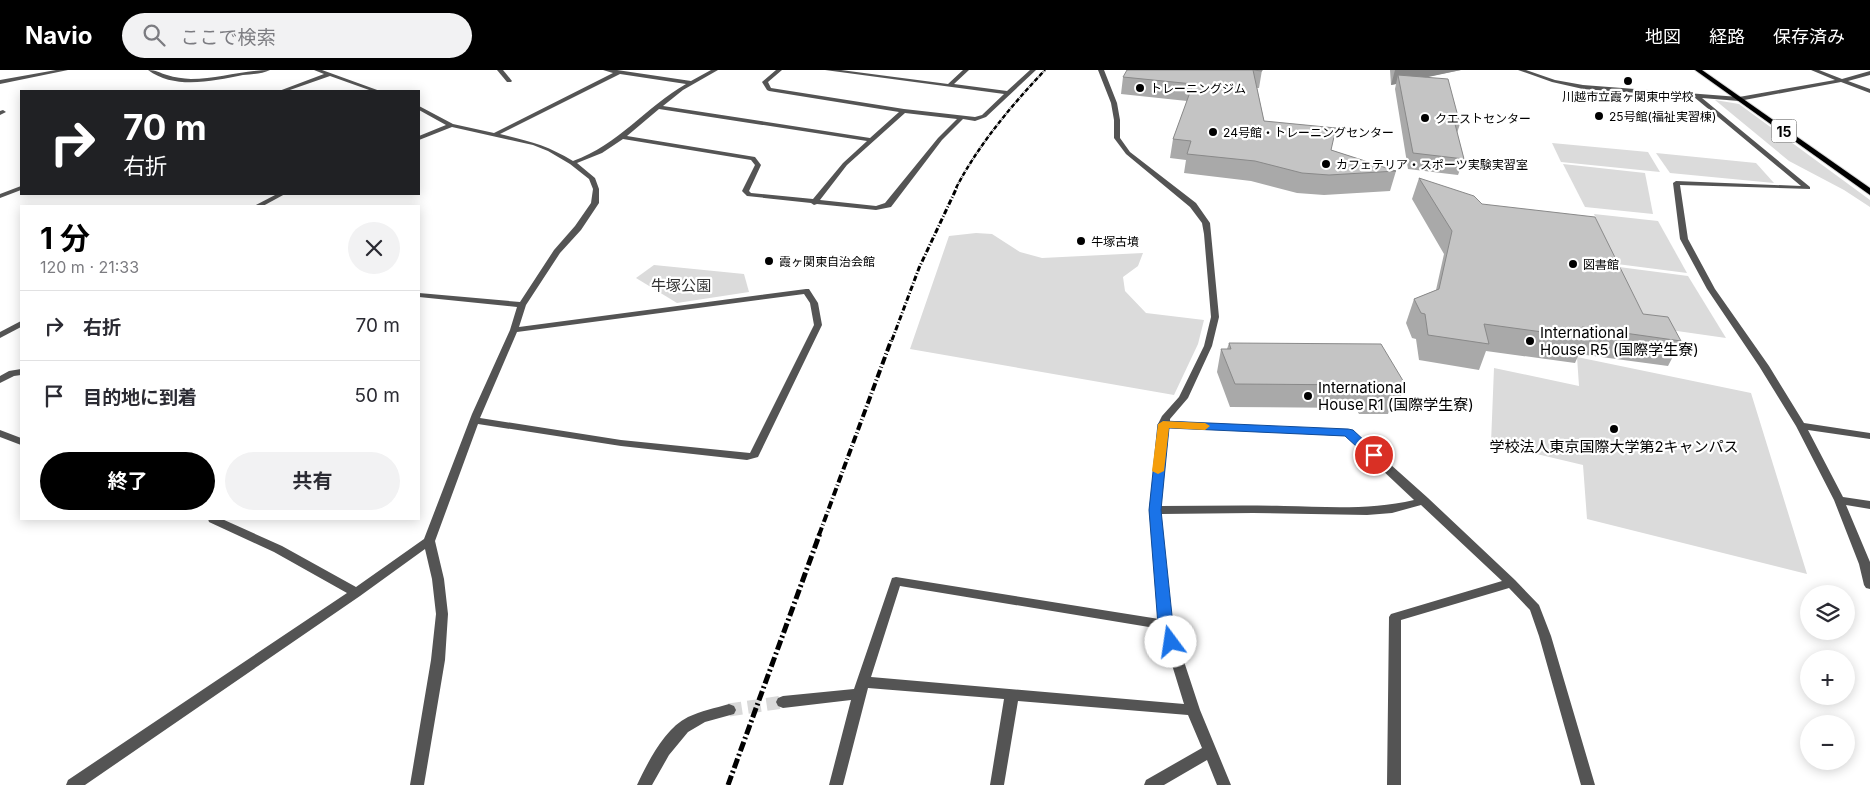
<!DOCTYPE html>
<html lang="ja">
<head>
<meta charset="utf-8">
<style>
	:root { --surface:#fff; --page:#f2f2f3; --text:#2b2b33; --muted:#7c7c81; --line:#e1e1e2; --accent:#000 }
	body { margin:0; font-family:Inter,"Noto Sans JP",sans-serif; background:var(--page); color:var(--text); height:100vh; display:flex; flex-direction:column; font-size:19px; white-space:nowrap }
	* { box-sizing:border-box; margin:0 }
	p { font-size:16px; color:var(--muted) }
	.icon { flex:none; width:28px; height:28px; fill:none; stroke:currentColor; stroke-width:2; stroke-linecap:round; stroke-linejoin:round }
	.map { position:relative; flex:1; overflow:hidden }
	.drawer { position:absolute; left:20px; top:135px; width:400px; height:315px; display:flex; flex-direction:column; background:var(--surface); border-radius:0px; box-shadow:0 2px 12px #0003 }
	.drawer>* { flex:none }
	.top-card { position:absolute; left:20px; top:20px; width:400px; height:105px; border-radius:0px; box-shadow:0 2px 12px #0003; background:#202124; color:#fff; overflow:hidden }
	.tools { position:absolute; left:1800px; top:515px; display:grid; gap:10px }
	.tools a { display:grid; place-items:center; width:55px; height:55px; border-radius:50%; background:var(--surface); box-shadow:0 2px 12px #0003; font-size:25px }
	.pin { position:absolute; display:grid; place-items:center; width:42px; height:42px; color:#fff; margin:-21px; border:2px solid #fff; border-radius:50%; box-shadow:0 1px 5px #0007 }
	.me { position:absolute; width:55px; margin:-28px; rotate:346deg; stroke-linejoin:round; filter:drop-shadow(0 0 4px #0008) }
	.turn { display:flex; align-items:center; gap:18px; height:105px; padding:0 20px; font-size:22px }
	.turn .icon { width:65px; height:65px; stroke-width:2.5 }
	.turn b { display:block; font-size:35px; line-height:42px }
	.round { display:grid; place-items:center; flex:none; width:52px; height:52px; border-radius:26px; background:var(--page) }
	.overview { display:flex; align-items:center; justify-content:space-between; height:85px; padding:0 20px }
	h1 { font-size:30px; font-weight:700; line-height:38px; color:var(--accent) }
	.button { display:flex; gap:10px; margin-top:auto; padding:10px 20px }
	.button a { flex:1; height:58px; border-radius:30px; background:var(--accent); color:#fff; font-size:20px; font-weight:700; line-height:58px; text-align:center }
	.button a+a { background:var(--page); color:var(--text) }
	ul { padding:0; list-style:none }
	li { display:flex; align-items:center; gap:15px; height:70px; padding:0 20px; border-top:1px solid var(--line) }
	li div { flex:1 }
	li b { display:block; font-size:19px }
	li em { font-style:normal }
	header { display:flex; align-items:center; gap:30px; box-sizing:border-box; height:70px; padding:0 25px; background:var(--accent); color:#fff }
	header strong { font-size:24px }
	nav { display:flex; gap:28px; margin-inline-start:auto; font-size:18px }
	.search { width:350px; height:45px; background:var(--page); display:flex; align-items:center; gap:12px; box-sizing:border-box; padding:0 18px; border-radius:28px; color:var(--muted); font-size:19px }
	.map>svg:first-child { display:block }
	.green { fill:#dbdbdb }
	.lines { fill:none; stroke-linecap:round; stroke-linejoin:round }
	.minor-tunnel { stroke:#d9d9d9; stroke-width:13; stroke-dasharray:13 6; stroke-linecap:butt }
	.primary-casing { stroke:#dbdbdb; stroke-width:2 }
	.minor { fill:#545454; fill-rule:evenodd }
	.primary { fill:#000; fill-rule:evenodd }
	.rail-far3 { stroke:#000; stroke-width:2.5; stroke-dasharray:4.5 1 0.5 1; stroke-linecap:butt }
	.rail-far2 { stroke:#000; stroke-width:3; stroke-dasharray:5.5 2 1 2; stroke-linecap:butt }
	.rail-far1 { stroke:#000; stroke-width:4; stroke-dasharray:8 2.5 1 2.5; stroke-linecap:butt }
	.rail { stroke:#000; stroke-width:5; stroke-dasharray:10 3 2 3; stroke-linecap:butt }
	.wall { fill:#a9a9a9 }
	.shaded-wall { fill:#898989 }
	.building { fill:#c4c4c4; stroke:#898989 }
	.route { fill:#1a73e8; stroke:#114b97 }
	.slow { fill:#f59e0b }
	.poi-dot { fill:#000; stroke:#fff; stroke-width:2 }
	.labels { text-anchor:middle; dominant-baseline:central; stroke-width:4.5; stroke-linejoin:round; paint-order:stroke }
	.far-poi-label { font-size:12px; fill:#000; stroke:#fff; text-anchor:start }
	.shield { fill:#fff; stroke:#4c4c4c; stroke-width:1 }
	.shield-label { font-size:14px; font-weight:bold; fill:#000 }
	.park-label { font-size:15px; fill:#323232; stroke:#fff }
	.poi-label { font-size:15px; fill:#000; stroke:#fff; text-anchor:start }
</style>
</head>
<body>
<header>
<strong>Navio</strong>
<div class="search"><svg class="icon" aria-label="search" viewBox="0 0 24 24"><circle cx="10" cy="10" r="6"/><path d="M15 15l6 6"/></svg>ここで検索</div>
<nav><a>地図</a><a>経路</a><a>保存済み</a></nav>
</header>
<div class="map">
<svg width="1870" height="715" viewBox="0 0 1870 715">
	<rect width="100%" height="100%" fill="#fff"/>
	<g class="green">
		<path d="M1715,30l24,4 131,96v7l-26,-17 -55,-29z"/>
		<path d="M1552,73l96,9 12,20 -99,-10z"/>
		<path d="M1656,83l100,10 18,20 -104,-10z"/>
		<path d="M1563,94l82,9 8,41 -68,-7z"/>
		<path d="M1594,144l64,7 29,52 -70,-9z"/>
		<path d="M976,163l16,1 28,18 22,6 101,-5 -5,13 -15,11 2,14 21,22 58,7 -6,24 -24,51 -264,-46 39,-113z"/>
		<path d="M654,195l90,9 5,18 -72,11 -41,-25z"/>
		<path d="M1619,197l69,9 38,62 -77,-11z"/>
		<path d="M1577,287l174,36 56,181 -220,-55 -4,-54 -92,-22 3,-75 85,18z"/>
	</g>
	<g class="lines">
		<path class="minor-tunnel" d="M729,640l54,-8"/>
		<defs>
			<path id="primary" d="M1695,0h7l168,118v7z"/>
		</defs>
		<use href="#primary" class="primary-casing"/>
		<g class="minor">
			<path d="M56,0h12l-68,14v-4z"/>
			<path d="M148,0c8,0 12,3 19,5 8,3 16,3 24,4 26,0 52,-9 79,-9 -8,4 -18,4 -27,5 -30,6 -68,15 -95,-5z"/>
			<path d="M314,0h8l58,21h-8l-42,-15 -43,15h-8l45,-17z"/>
			<path d="M497,0h6l9,11 -1,1h-4z"/>
			<path d="M603,0h14l74,11 20,-11h7l-35,20 -20,16 207,32 29,-26 -130,-21 -2,-1 -5,-8 14,-12h6l-14,12 3,6 133,21 71,8 7,-2 22,-21 -179,-24h16l107,14 15,-14h6l-15,14 53,7 23,-21h6l-50,47 -11,4 -12,-2 -21,21 -51,67 -15,3 -59,-6 -3,1 -3,-2 -64,-7 -5,-5 13,-26 -4,-5 -128,-21 -21,14 -25,10 18,15 4,11v14l-18,27 -21,23 -34,52 -7,22 287,-38h3l9,14 4,22 -63,130 -1,2 -11,3 -126,-14 -143,-22 -43,117 9,38 4,35 -3,46 -21,125h-14l21,-125 5,-46 -4,-35 -7,-30 -65,47 -275,189h-19l2,-5 279,-187 -73,-41 -65,-30 -1,-3h14l60,27 74,41 68,-48 48,-125 38,-84 7,-23 -98,-10v-4l101,9 34,-52 21,-24 16,-23 2,-14 -4,-10 -19,-15 -22,-13 -15,-6 -81,-18 -33,13v-4l27,-11 -27,-15v-4l34,18 41,9 119,-60zM620,4l66,10c-40,23 -68,61 -113,77 -26,-16 -44,-20 -73,-27zM659,39l208,32 -24,22 -30,36 -62,-6 -2,-2 12,-26 -6,-8 -128,-21zM905,43l52,6 -19,19 -53,65 -9,3 -56,-6 27,-35zM804,224l6,9 4,22 -64,128 -129,-13 -141,-22 37,-86z"/>
			<path d="M1098,0h6l13,33 3,17v18l10,14 66,51 14,20 9,94 -7,29 -24,52 -18,21v2l183,10 75,67 87,82 24,25 12,31 44,149h-14l-42,-149 -9,-26 -21,-22 -108,32v165h-14l2,-168 2,-3 111,-33 -81,-76 -29,8 -25,2 -114,-2 -92,1 11,111 28,85 31,75h-14l-10,-25 -43,25h-20l2,-5 56,-32 -14,-33 -170,-14 -14,84h-14l14,-86 -136,-11 -25,97h-14l22,-85 -68,8 -5,-2 -2,-4 2,-4 5,-2 71,-7 38,-111 4,-1 263,42 -10,-109 10,-84 -1,-2 4,-8 17,-19 25,-51 7,-29 -7,-83 -2,-11 -12,-16 -64,-53 -12,-16v-18l-3,-17zM1169,357l177,9 68,64c-42,10 -86,7 -130,6 -41,-1 -82,0 -123,0zM900,516l261,43 23,75 -313,-27z"/>
			<path d="M1518,0h8l29,10 28,5 156,12 96,-17 -24,-10h8l23,9 28,-8v4l-22,6 22,8v4l-29,-11 -102,19 -37,-3 108,89v2l-130,-4 8,54 27,50 54,77 35,57 66,10v6l-62,-9 35,67 27,4v8l-24,-4 24,57v27l-4,-1 -2,-3 -5,-21 -25,-64 -38,-74 -37,-60 -52,-77 -27,-50 -7,-56 3,-2 125,5 -107,-89 -111,-8 -31,-7z"/>
			<path d="M3,40l3,2 -6,3v-4z"/>
			<path d="M21,116v4l-21,8v-4z"/>
			<path d="M277,124h8l-22,12h-9z"/>
			<path d="M21,251v6l-21,11v-6z"/>
			<path d="M21,299v6l-7,1 -14,7v-7l9,-5z"/>
			<path d="M0,360l21,8v7l-21,-8z"/>
			<path d="M729,634l5,2 2,4 -2,4 -29,8 -17,10 -19,23 -17,30h-15c11,-23 27,-56 51,-68 13,-6 27,-9 41,-13z"/>
		</g>
		<use href="#primary" class="primary"/>
		<path class="rail-far3" d="M956,118c23,-44 55,-82 89,-118"/>
		<path class="rail-far2" d="M892,270l27,-72 38,-81"/>
		<path class="rail-far1" d="M819,465l73,-197"/>
		<path class="rail" d="M728,715l92,-252"/>
	</g>
	<g class="wall">
		<path d="M1262,0l-3,18h-2l7,33 67,29 65,21 -6,20 -66,4 -27,-2 -46,-12 -67,-8 2,-13 -16,-2 3,-19 14,-38 -66,-7 2,-17z"/>
		<path d="M1390,0h71l-35,7 34,47 -3,9 7,26 -6,16 -50,-6 -13,-80 1,-5 -5,1z"/>
		<path d="M1419,108l63,26 199,137 -13,25 -89,-12 -4,9 -89,-12 -7,19 -60,-10 -3,-21 -4,-1 -6,-15 8,-24 22,-9 8,-36 -32,-55z"/>
		<path d="M1229,273l176,41 -8,23h-7l-2,7h-29l-3,-6 -126,-1 -13,-35 4,-23h6z"/>
	</g>
	<path class="shaded-wall" d="M1395,0h66l-61,13 -2,-8 -2,9 -5,1z"/>
	<g class="building">
		<path d="M1127,0h135v1l-9,-1 11,51 72,7 -5,22 65,21 -67,4 -27,-2 -47,-12 -68,-7 4,-13 -18,-2 20,-55 -70,-7z"/>
		<path d="M1398,5l50,4 12,45h-5l9,35 -51,-6z"/>
		<path d="M1419,108l55,18 8,8 113,13 48,97 25,3 13,24 -99,-14 4,11 -102,-14 5,20 -61,-9 -3,-21 -4,-1 -7,-14 25,-10 13,-58z"/>
		<path d="M1229,273l152,1 24,40h-14l4,7h-29l-2,-6 -129,-1 -14,-35h10z"/>
	</g>
	<path class="route" d="M1163,351l185,8 5,1 27,25 -2,3h-9l-24,-22 -176,-8 -8,82 12,115 5,17 -2,4 -5,2 -5,-2 -8,-21 -9,-115 9,-86z"/>
	<path class="slow" d="M1163,351l42,2 5,3 -5,4 -36,-2 -5,43 -6,3 -6,-3 6,-47z"/>
	<g class="poi-dot">
		<circle cx="1628" cy="11" r="5"/>
		<circle cx="1140" cy="18" r="5"/>
		<circle cx="1599" cy="46" r="5"/>
		<circle cx="1425" cy="48" r="5"/>
		<circle cx="1213" cy="62" r="5"/>
		<circle cx="1326" cy="94" r="5"/>
		<circle cx="1081" cy="171" r="5"/>
		<circle cx="769" cy="191" r="5"/>
		<circle cx="1573" cy="194" r="5"/>
		<circle cx="1530" cy="271" r="5"/>
		<circle cx="1308" cy="326" r="5"/>
		<circle cx="1614" cy="359" r="5"/>
	</g>
	<g class="labels">
		<g class="far-poi-label">
			<text x="1150" y="18">トレーニングジム</text>
			<text x="1628" y="26" text-anchor="middle">川越市立霞ヶ関東中学校</text>
			<text x="1609" y="46">25号館(福祉実習棟)</text>
			<text x="1435" y="48">クエストセンター</text>
			<text x="1223" y="62">24号館・トレーニングセンター</text>
			<text x="1336" y="94">カフェテリア・スポーツ実験実習室</text>
			<text x="1091" y="171">牛塚古墳</text>
			<text x="779" y="191">霞ヶ関東自治会館</text>
			<text x="1583" y="194">図書館</text>
		</g>
		<rect class="shield" x="1771.5" y="49.5" width="25" height="23" rx="4"/>
		<g class="shield-label">
			<text x="1784" y="61">15</text>
		</g>
		<g class="park-label">
			<text x="681" y="215">牛塚公園</text>
		</g>
		<g class="poi-label">
			<text x="1540" y="262">International<tspan x="1540" dy="17">House R5 (国際学生寮)</tspan></text>
			<text x="1318" y="317">International<tspan x="1318" dy="17">House R1 (国際学生寮)</tspan></text>
			<text x="1614" y="376" text-anchor="middle">学校法人東京国際大学第2キャンパス</text>
		</g>
	</g>
</svg>
<div class="tools">
<a><svg class="icon" aria-label="layers" viewBox="0 0 24 24"><path d="M12 4l9 5-9 5-9-5zM3 14l9 5 9-5"/></svg></a>
<a>+</a>
<a>−</a>
</div>
<div class="pin" style="left:1374px;top:385px;background:#d93025"><svg class="icon" aria-label="arrive" viewBox="0 0 24 24"><path d="M6 21V4h12l-3 4 3 4H6"/></svg></div>
<svg class="me" style="left:1171px;top:572px" viewBox="-20 -20 40 40"><circle r="19" fill="#fff"/><path d="M0-13L10 11 0 6-10 11z" fill="#1a73e8"/></svg>
<div class="top-card">
<div class="turn"><svg class="icon" aria-label="right" viewBox="0 0 24 24"><path d="M7 20v-9h11M14 6l5 5-5 5"/></svg><div><b>70 m</b>右折</div></div>
</div>
<section class="drawer">
<div class="overview"><div><h1>1 分</h1><p>120 m · 21:33</p></div><a class="round"><svg class="icon" aria-label="close" viewBox="0 0 24 24"><path d="M6 6l12 12M18 6L6 18"/></svg></a></div>
<ul>
<li><svg class="icon" aria-label="right" viewBox="0 0 24 24"><path d="M7 20v-9h11M14 6l5 5-5 5"/></svg><div><b>右折</b></div><em>70 m</em></li>
<li><svg class="icon" aria-label="arrive" viewBox="0 0 24 24"><path d="M6 21V4h12l-3 4 3 4H6"/></svg><div><b>目的地に到着</b></div><em>50 m</em></li>
</ul>
<div class="button"><a>終了</a><a>共有</a></div>
</section>
</div>
</body>
</html>
